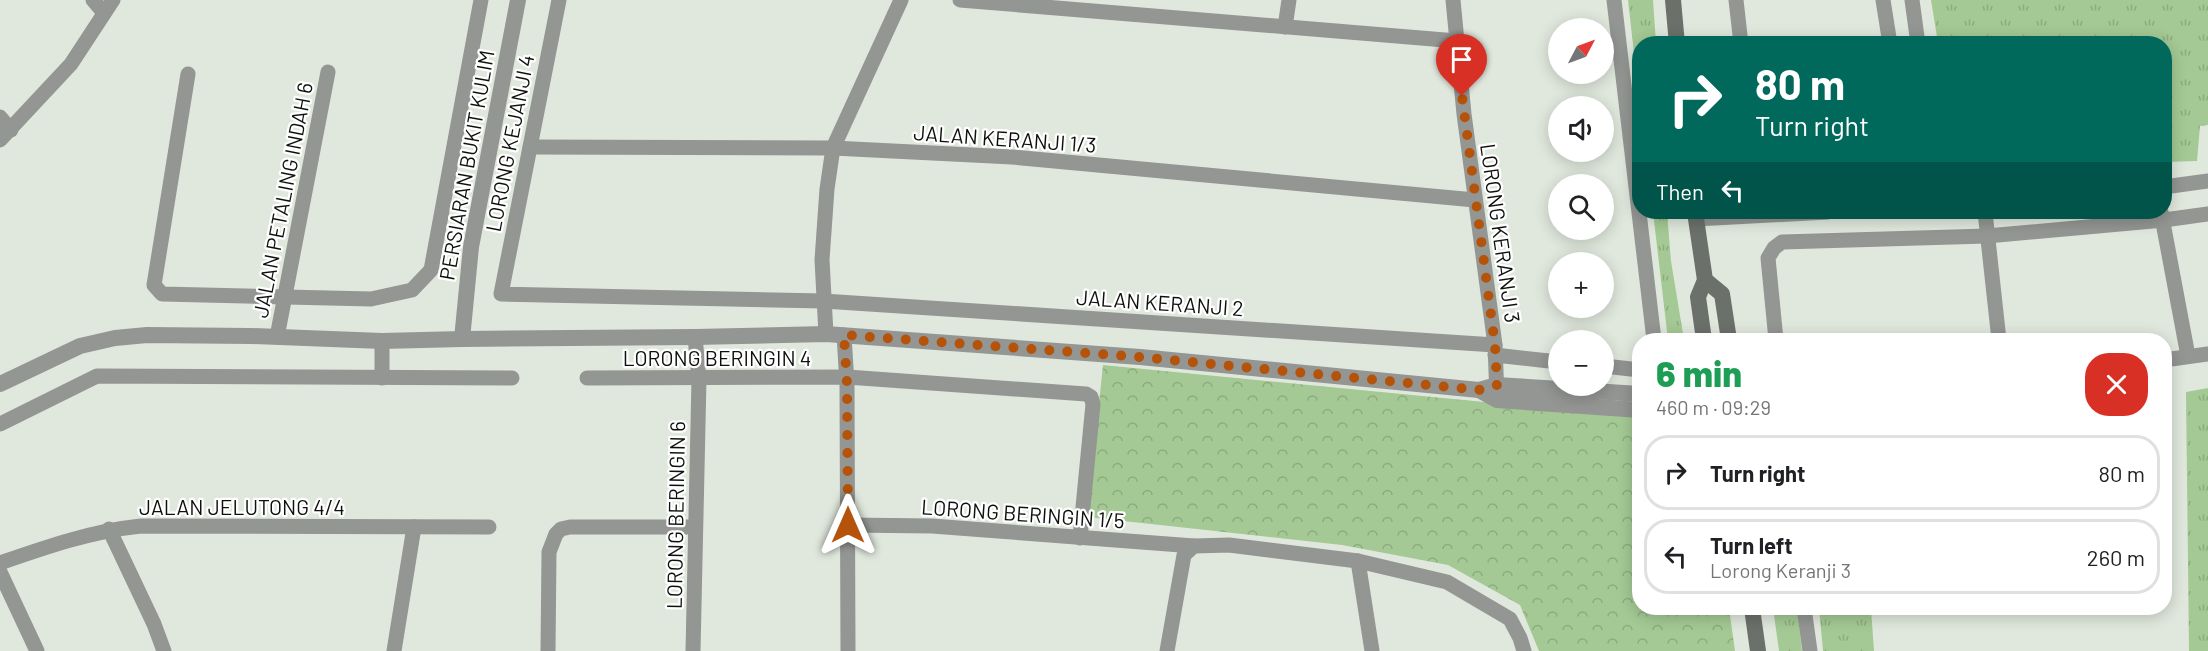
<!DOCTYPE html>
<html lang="en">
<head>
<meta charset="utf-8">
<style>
	:root { --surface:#fff; --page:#f2f2f2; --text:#202124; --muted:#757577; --line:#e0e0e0 }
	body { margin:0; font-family:Barlow,sans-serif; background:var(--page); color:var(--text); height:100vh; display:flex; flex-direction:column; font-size:22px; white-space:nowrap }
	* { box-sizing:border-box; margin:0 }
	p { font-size:20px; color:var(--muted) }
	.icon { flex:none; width:33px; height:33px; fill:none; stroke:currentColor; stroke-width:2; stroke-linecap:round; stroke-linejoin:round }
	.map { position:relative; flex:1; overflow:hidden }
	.drawer { position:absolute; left:1632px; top:333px; width:540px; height:282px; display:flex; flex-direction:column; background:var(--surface); border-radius:24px; box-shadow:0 3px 15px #0003 }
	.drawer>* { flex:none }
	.top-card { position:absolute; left:1632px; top:36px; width:540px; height:183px; border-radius:24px; box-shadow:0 3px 15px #0003; background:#00695c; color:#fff; overflow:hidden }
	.needle { width:39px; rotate:49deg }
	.buttons { position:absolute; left:1548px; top:18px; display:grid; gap:12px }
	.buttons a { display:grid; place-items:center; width:66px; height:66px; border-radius:50%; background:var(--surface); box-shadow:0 3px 15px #0003; font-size:30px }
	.pin { position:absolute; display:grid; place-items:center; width:51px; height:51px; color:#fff; margin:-62px -26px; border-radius:50% 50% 50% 0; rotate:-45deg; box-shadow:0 0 6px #0007 }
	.pin .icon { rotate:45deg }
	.me { position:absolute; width:66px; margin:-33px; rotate:0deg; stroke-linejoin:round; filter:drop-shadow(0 0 4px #0008) }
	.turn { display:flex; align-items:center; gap:21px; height:126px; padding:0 24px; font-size:27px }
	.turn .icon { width:78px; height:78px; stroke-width:2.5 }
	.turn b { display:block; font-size:42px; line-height:51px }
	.then { display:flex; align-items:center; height:57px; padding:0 24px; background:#0003; gap:12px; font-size:22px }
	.round { display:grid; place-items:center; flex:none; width:63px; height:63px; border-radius:24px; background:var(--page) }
	.head { display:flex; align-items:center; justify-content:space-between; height:102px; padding:0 24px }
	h1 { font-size:36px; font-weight:800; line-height:45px; color:#1e9e55 }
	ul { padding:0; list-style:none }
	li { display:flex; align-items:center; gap:18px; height:75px; margin:0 12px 9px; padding:0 12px; border:3px solid var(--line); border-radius:24px }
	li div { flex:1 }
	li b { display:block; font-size:22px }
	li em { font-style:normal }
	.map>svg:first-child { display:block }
	.grass { fill:url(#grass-tufts) }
	.forest { fill:url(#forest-crowns) }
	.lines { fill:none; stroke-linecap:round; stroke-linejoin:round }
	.minor { stroke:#939692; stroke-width:15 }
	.tertiary { stroke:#939692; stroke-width:16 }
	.secondary { stroke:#6c706a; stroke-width:16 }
	.route { stroke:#b45309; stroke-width:10; stroke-dasharray:0 18 }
	.labels { text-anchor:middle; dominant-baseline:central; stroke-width:4.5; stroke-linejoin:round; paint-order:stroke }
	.street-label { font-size:21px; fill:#0e100d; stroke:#fff }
</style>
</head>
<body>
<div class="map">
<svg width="2208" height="651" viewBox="0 0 2208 651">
	<defs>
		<pattern id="grass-tufts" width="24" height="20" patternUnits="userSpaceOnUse" patternTransform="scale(1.5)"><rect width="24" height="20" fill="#a4c994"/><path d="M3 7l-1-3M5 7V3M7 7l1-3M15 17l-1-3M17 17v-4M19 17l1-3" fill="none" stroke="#8cac7e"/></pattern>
		<pattern id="forest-crowns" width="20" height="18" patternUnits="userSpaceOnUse" patternTransform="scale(1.5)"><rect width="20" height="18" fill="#a4c994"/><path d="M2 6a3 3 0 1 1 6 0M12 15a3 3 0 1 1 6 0" fill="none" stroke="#8cac7e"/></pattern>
	</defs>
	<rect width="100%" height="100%" fill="#e0e8dd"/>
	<g class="grass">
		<path d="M1628,0h25l3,43 -16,1 -1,54z"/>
		<path d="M1931,0h277v125l-8,1 -3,35 -32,1 -1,-118 -226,-1z"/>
		<path d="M1653,212h14l4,49 13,79h-16z"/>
		<path d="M2208,388v263h-19l-3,-259z"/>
		<path d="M1773,608h24l5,43h-23z"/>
		<path d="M1819,608h52l3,43h-51z"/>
	</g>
	<path class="forest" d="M1103,365l536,52 1,191h89l6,43h-196l-19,-46 -72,-40 -106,-20 -255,-28z"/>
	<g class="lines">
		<g class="minor">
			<path d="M93,0l11,13"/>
			<path d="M559,0l-58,294 322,7 672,44"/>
			<path d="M960,0l497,41"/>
			<path d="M1453,0l11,114 31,231 2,52"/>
			<path d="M1614,0l40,340"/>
			<path d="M1736,0l5,44"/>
			<path d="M1883,0l7,44"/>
			<path d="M1912,0l6,44"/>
			<path d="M1285,27l4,-27"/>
			<path d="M188,74l-34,211 8,9 209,5 41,-9 19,-20 50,-270"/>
			<path d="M0,117l11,13"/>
			<path d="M0,140l71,-76 42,-64"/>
			<path d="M530,147l303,1 179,9 463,43"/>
			<path d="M2164,187l44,-6"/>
			<path d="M1985,212l14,128"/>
			<path d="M2161,212l27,144"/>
			<path d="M1696,219l132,-7"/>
			<path d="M826,334l-4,-74 5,-71 6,-41 68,-148"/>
			<path d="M844,335l3,49 1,267"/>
			<path d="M277,337l51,-265"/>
			<path d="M1776,340l-8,-82 6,-10 8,-6 205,-6 177,-16 44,-6"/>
			<path d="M1495,355l63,7"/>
			<path d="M2164,360l44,-6"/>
			<path d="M1604,366l36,4"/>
			<path d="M382,378v-37"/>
			<path d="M587,378l260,-1 239,17 5,3 2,7 -13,134"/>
			<path d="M0,424l97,-48 415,2"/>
			<path d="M848,525l84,1 262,20"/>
			<path d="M109,529l45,95 10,27"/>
			<path d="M1358,561l14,90"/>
			<path d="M0,563c46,-16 92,-32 141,-37l348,1"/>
			<path d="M0,572l37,79"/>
			<path d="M1804,608l6,43"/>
			<path d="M394,651l20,-124"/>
			<path d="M548,651l1,-99 7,-18 5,-5 9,-2h125"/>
			<path d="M693,651l6,-272 -4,-42"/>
			<path d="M1167,651l17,-96 10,-9 35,-1 129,16 89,21 63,37 10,19 4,13"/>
		</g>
		<g class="tertiary">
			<path d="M462,339l9,-92 47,-247"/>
			<path d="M0,384l80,-38 35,-8 32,-3 104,1 131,5 80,-2 233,-2 131,-3 314,23 339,33 18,-5 143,9"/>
			<path d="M1479,390l18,10 143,10"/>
		</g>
		<g class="secondary">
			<path d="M1673,0l4,44"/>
			<path d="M1695,212l10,68 -7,17 6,43"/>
			<path d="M1705,280l17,14 7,46"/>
			<path d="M1752,608l6,43"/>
		</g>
	</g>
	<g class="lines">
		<path class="route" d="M848,525l-1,-141 -3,-49 296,22 339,33 18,-5 -2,-40 -33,-249"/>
	</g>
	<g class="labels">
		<g class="street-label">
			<text transform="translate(1005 138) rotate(4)">JALAN KERANJI 1/3</text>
			<text transform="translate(509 143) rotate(-79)">LORONG KEJANJI 4</text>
			<text transform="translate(466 165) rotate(-80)">PERSIARAN BUKIT KULIM</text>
			<text transform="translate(282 200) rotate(-79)">JALAN PETALING INDAH 6</text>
			<text transform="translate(1501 233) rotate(82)">LORONG KERANJI 3</text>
			<text transform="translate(1160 302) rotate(4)">JALAN KERANJI 2</text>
			<text x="717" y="357">LORONG BERINGIN 4</text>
			<text x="242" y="506">JALAN JELUTONG 4/4</text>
			<text transform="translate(1023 513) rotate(4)">LORONG BERINGIN 1/5</text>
			<text transform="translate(675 515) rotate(-89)">LORONG BERINGIN 6</text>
		</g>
	</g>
</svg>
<div class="buttons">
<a><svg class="needle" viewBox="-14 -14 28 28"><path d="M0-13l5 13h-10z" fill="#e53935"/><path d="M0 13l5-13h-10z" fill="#757577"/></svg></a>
<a><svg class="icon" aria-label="sound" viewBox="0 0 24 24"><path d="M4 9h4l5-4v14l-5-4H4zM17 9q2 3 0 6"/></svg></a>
<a><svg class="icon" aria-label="search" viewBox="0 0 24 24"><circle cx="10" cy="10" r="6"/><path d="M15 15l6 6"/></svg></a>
<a>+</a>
<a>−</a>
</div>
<div class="pin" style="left:1462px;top:96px;background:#d93025"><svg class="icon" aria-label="arrive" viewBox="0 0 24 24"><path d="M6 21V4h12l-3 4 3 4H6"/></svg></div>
<svg class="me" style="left:848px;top:525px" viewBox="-20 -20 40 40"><path d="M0-17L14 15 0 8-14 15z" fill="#b45309" stroke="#fff" stroke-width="4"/></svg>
<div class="top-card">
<div class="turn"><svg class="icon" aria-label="right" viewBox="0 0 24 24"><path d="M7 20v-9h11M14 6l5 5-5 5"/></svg><div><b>80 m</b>Turn right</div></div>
<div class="then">Then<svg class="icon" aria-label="left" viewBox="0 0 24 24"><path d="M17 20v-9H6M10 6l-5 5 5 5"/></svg></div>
</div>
<section class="drawer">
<div class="head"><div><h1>6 min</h1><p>460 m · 09:29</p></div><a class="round" style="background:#d93025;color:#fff"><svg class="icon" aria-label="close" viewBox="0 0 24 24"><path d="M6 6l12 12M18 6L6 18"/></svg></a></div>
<ul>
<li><svg class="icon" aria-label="right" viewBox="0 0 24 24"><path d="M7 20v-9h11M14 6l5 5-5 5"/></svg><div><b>Turn right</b></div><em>80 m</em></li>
<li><svg class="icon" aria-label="left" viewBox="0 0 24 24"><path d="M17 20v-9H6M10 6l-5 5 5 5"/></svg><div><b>Turn left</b><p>Lorong Keranji 3</p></div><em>260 m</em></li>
</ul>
</section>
</div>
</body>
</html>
